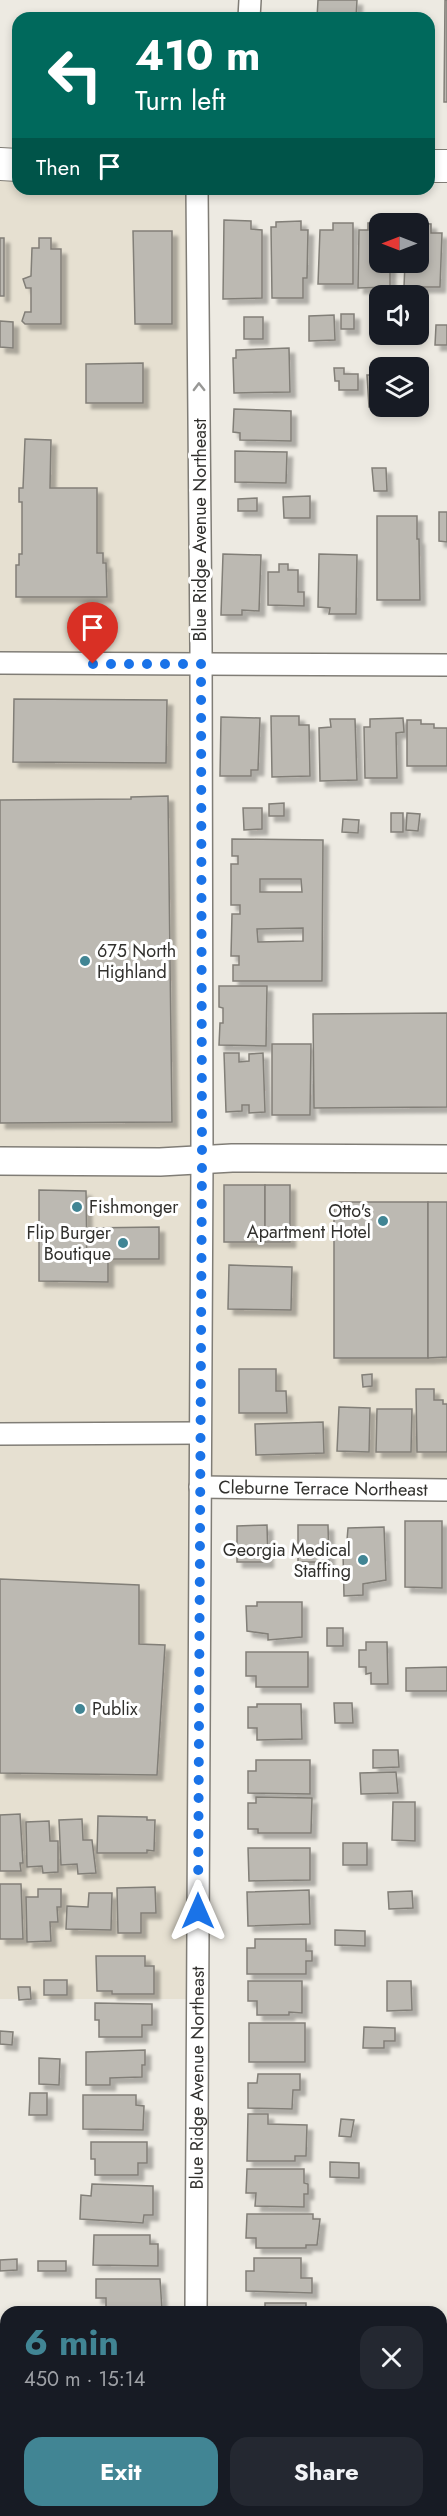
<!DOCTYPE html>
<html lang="en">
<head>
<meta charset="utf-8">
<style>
	:root { --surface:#171b24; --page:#242831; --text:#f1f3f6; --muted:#9ea1a6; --accent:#418594 }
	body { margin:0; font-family:Jost,sans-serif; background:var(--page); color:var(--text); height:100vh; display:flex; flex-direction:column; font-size:22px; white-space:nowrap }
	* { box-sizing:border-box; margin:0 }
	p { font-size:20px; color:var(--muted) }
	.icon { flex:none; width:33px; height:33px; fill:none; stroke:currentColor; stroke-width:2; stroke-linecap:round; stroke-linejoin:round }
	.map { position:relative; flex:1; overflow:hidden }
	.drawer { position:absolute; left:0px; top:2306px; width:447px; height:212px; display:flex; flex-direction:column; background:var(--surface); border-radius:18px 18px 0 0; box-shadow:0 3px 9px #0003 }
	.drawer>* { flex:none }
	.hud { position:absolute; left:12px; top:12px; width:423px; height:183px; border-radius:18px; box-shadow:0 3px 9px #0003; background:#00695c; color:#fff; overflow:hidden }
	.needle { width:39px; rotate:270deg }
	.fabs { position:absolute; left:369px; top:213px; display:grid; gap:12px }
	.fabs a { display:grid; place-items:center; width:60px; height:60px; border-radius:12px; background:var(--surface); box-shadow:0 3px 9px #0003; font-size:30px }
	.pin { position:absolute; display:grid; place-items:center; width:51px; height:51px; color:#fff; margin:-62px -26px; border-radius:50% 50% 50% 0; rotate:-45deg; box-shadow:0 0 6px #0007 }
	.pin .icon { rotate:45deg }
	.me { position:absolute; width:66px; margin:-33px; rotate:0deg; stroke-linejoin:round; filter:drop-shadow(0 0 4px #0008) }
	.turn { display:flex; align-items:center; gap:21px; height:126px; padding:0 24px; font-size:27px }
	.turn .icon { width:78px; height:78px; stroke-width:2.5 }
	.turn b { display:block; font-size:42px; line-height:51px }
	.then { display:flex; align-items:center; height:57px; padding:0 24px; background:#0003; gap:12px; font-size:22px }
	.round { display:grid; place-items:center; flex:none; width:63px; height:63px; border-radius:18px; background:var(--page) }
	.head { display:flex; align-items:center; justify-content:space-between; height:102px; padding:0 24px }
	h1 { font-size:36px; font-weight:700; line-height:45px; color:var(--accent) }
	.action { display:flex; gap:12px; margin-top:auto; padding:12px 24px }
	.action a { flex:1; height:69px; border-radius:18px; background:var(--accent); color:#fff; font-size:24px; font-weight:700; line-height:69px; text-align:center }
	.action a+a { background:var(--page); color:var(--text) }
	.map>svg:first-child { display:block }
	.built { fill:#e6e0d1 }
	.building { fill:#bcb9b2; stroke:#827f78; stroke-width:1.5; fill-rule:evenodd; filter:url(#shadow) }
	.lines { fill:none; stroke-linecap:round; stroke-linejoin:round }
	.minor-casing { stroke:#807d76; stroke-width:24 }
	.major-casing { stroke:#807d76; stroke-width:30 }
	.highway-casing { stroke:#807d76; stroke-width:34 }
	.minor { stroke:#fff; stroke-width:21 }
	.major { stroke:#fff; stroke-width:27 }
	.highway { stroke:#fff; stroke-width:32 }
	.oneway { stroke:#989896 }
	.route { stroke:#1a73e8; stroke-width:10; stroke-dasharray:0 18 }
	.poi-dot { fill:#418594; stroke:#fff; stroke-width:2 }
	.labels { text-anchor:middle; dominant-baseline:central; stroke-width:6; stroke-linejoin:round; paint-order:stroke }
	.street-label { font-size:18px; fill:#31302d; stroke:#fff }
	.poi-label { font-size:18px; fill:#31302d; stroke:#fff; text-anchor:start }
</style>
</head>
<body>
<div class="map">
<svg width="447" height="2516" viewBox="0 0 447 2516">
	<defs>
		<filter id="shadow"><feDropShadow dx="5.5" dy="5.5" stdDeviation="1.5" flood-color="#0004"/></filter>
	</defs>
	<rect width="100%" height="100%" fill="#edeae2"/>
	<path class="built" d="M0,164h18v25h179l-6,966 256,-3v340h-244l-5,507h-198z"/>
	<g class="building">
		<path d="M318,0h39l-1,18h-39z"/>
		<path d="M445,0h2v102h-3z"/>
		<path d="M224,220l27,1v8l11,1v68l-39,1z"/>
		<path d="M301,221v9h7l-1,48h-4v20h-31l-1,-71h5v-5z"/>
		<path d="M333,223h20v61h-35l2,-54h13z"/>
		<path d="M368,223h23l-11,1v38h10v25l-32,1 1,-58h9z"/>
		<path d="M406,223l25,1v9h11l-2,54h-36l1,-25h13v-38z"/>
		<path d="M133,231h39v93h-37z"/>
		<rect x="0" y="238" width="4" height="58"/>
		<path d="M39,238h12v11h10v75h-36l-3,-3 3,-9h6v-24h-5l-3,-9 8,-3 1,-28h7z"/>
		<rect x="341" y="314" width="13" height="15"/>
		<path d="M334,315l1,25 -26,1v-25z"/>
		<rect x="244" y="317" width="19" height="22"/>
		<path d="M0,321l13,1v26l-13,-1z"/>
		<path d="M436,325h11v20h-12z"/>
		<path d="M289,348l1,44 -56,1 -1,-35h3v-8z"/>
		<path d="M143,363v40h-57v-39z"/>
		<path d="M334,368h10v6h14v16h-19v-9h-4z"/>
		<path d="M367,375h13v31l-11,1z"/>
		<path d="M234,409l57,2v30l-51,-1v-7l-7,-1z"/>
		<path d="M25,439l26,1 -1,48h47v65h6v10h3l1,34h-91v-32h3v-11h3v-52h-3v-14h4z"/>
		<path d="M235,451l52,1 -1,31 -51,-1z"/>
		<path d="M372,468h14l1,23h-13z"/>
		<path d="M310,496v22h-26l-1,-21z"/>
		<path d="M257,498v13h-19v-12z"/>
		<path d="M439,512h8v30l-8,-1z"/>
		<path d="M377,516h40v23h2l1,61h-43z"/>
		<path d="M223,554l38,1 -2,56 -17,-1v5h-21z"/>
		<path d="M319,554l38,1 -1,59h-27l1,-6 -12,-1z"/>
		<path d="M279,564h9v6h10v22h6v14l-36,-1v-33h11z"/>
		<path d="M14,699l153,1 -1,63 -153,-1z"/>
		<path d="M271,716h28v9h10l1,51 -38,1z"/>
		<path d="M221,717l39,1 -2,52h-7v6h-31z"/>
		<path d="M403,718l1,14 -8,1 1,45h-32l-1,-51h6v-8z"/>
		<path d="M330,719h25l2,61 -37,1 -1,-53 12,-1z"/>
		<path d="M407,720h14v4h13v4h13v38h-40z"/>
		<path d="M168,796l4,326 -172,1v-323l131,-1v-2z"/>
		<path d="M284,803v13h-15v-12z"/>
		<path d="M243,808h19v21l-18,1z"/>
		<rect x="391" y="813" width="12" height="19"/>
		<path d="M407,813l13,1 -2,17 -12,-1z"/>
		<path d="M343,819l16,1 -1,13 -16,-1z"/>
		<path d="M232,839l91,1 -1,141h-89v-16h6v-9h-8l1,-42h8v-9h-9v-41h7v-8h-6zM260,879h41l1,13h-42zM303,928v13l-45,1 -1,-13z"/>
		<path d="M219,986h48l-1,60 -47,-1 1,-22h3v-15l-4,-1z"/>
		<path d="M447,1013v94l-133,1 -1,-94z"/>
		<path d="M272,1044h39l-1,71h-38z"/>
		<path d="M224,1053h15v9l10,-1v-7l14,-1 2,59 -16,1v-8h-7v6l-16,1z"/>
		<rect x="224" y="1185" width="41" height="57"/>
		<rect x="265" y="1185" width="25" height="57"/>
		<path d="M39,1190l47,1 1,68h21v23l-69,-1z"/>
		<rect x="334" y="1202" width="94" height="156"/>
		<path d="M428,1202h19v155l-19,1z"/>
		<path d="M159,1227v32h-72l-1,-31z"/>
		<path d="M229,1265l63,2 -1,43 -63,-1z"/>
		<path d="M239,1369h37v22h10l1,22h-48z"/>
		<path d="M372,1374v12l-9,1 -1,-12z"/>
		<path d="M416,1389h18v11h9v4h4v48h-30z"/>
		<path d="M339,1407l31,1 -1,44 -32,-1z"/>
		<path d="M377,1409h35l-1,43h-35z"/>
		<path d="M323,1422l1,31 -68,2 -1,-31z"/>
		<path d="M405,1521h37v67l-37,-1z"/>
		<path d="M267,1525l1,37h-31v-36z"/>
		<path d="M298,1525h30l1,37h-31z"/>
		<path d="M384,1527l2,53 -23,4v11l-19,1 -1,-44h3l2,-24z"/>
		<path d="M0,1579l139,6v59l26,1 -8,130 -157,-2z"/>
		<path d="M257,1602h45v35l-34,3v-6l-21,-3 -1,-25h11z"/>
		<rect x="327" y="1628" width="16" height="18"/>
		<path d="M366,1642h21l1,42h-17v-11l-5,1v-7h-7v-17h7z"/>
		<path d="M246,1652h62v35h-52v-11h-10z"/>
		<path d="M447,1667v24h-41v-23z"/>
		<path d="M334,1703h18l1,20h-18z"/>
		<path d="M257,1704h44l1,35 -45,1v-12h-9v-21h9z"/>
		<path d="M373,1750h25l1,17 -26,1z"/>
		<path d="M256,1760h54v34l-62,-1v-22h8z"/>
		<path d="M396,1772l2,21 -37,1 -1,-21z"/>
		<path d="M256,1797l56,1 -1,35h-53v-4h-10v-26h8z"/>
		<path d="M393,1802h22v39l-23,-1z"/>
		<path d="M20,1814l3,49h-3l1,8h-21v-56z"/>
		<path d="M98,1816l49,1v3h8l-1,31 -7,-1v3h-50z"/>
		<path d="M82,1819l1,21h9l4,33 -18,1 -1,-10 -16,1 -2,-45z"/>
		<path d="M49,1821l1,20h8v31l-15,1 -1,-7 -15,1 -1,-45z"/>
		<rect x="343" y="1843" width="24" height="22"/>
		<path d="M248,1848h62v32l-61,1z"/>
		<path d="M0,1884h21l2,55h-23z"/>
		<path d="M155,1887l1,26h-15v20h-23l-1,-45z"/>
		<path d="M38,1889h23v18h-4l1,15h-8l1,19 -24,1 -1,-45h12z"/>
		<path d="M309,1890l1,34 -62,2 -1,-34z"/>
		<path d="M412,1891l1,17 -24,1 -1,-17z"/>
		<path d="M89,1893h23l-1,37 -45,-1 1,-23 21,1z"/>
		<path d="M335,1930l30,1v15l-30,-1z"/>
		<path d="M255,1939h51v12h6v10h-6v13h-59v-26h8z"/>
		<path d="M96,1956h49v10h9v28h-42v-3h-15z"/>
		<rect x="44" y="1980" width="23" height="15"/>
		<path d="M248,1981h54v32l-13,-1v3h-32v-14h-9z"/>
		<path d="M387,1981h24l1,29 -25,1z"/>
		<path d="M18,1987h12l1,12 -12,1z"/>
		<path d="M95,2003l57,1v21h-10v12h-43v-17h-4z"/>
		<rect x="249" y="2023" width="56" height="39"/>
		<path d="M364,2027l31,1v13h-11v7h-21z"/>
		<path d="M0,2031l13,1 -1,13 -12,-1z"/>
		<path d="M145,2050v15h-3v12l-32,1v7h-24v-33z"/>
		<path d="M39,2058l21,1 -1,26 -20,-1z"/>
		<path d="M258,2074h42v16h-7l-1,19 -44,-1v-25h9z"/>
		<path d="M30,2093h17v22h-18z"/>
		<path d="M83,2095h53v10l8,1 -1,24 -60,-1z"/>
		<path d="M248,2114h20v10l39,1 -1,31h-11v5h-48z"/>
		<path d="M341,2119l13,1 -3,17 -12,-1z"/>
		<path d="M91,2142h56v21h-9v12h-43v-16h-4z"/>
		<path d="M330,2162l29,1v15l-29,-1z"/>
		<path d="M247,2169h57v14l4,1v10h-4v13l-49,-1 1,-13h-10z"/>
		<path d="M92,2184l61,2v29h-9l-1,8 -63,-4 1,-24 10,1z"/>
		<path d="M247,2214h66v5h7l-3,26h-11v3h-50v-10h-10z"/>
		<path d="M94,2235h56v9h8v22l-65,-1z"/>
		<path d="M254,2258h47v20h11v15l-66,-2v-20h8z"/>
		<path d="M17,2259v11l-17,1v-11z"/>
		<rect x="38" y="2261" width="28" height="10"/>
		<path d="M96,2279h64l2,31h-56v-12h-10z"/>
		<rect x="265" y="2303" width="41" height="9"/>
		<rect x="441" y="2405" width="6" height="63"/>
		<rect x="0" y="2420" width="6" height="44"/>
	</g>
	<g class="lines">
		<defs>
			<g id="minor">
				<path d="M249,18l1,-18"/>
				<path d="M0,663l447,2"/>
				<path d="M0,1434l200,-1"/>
				<path id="s1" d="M200,1487l247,3"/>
				<path id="s2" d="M196,2312l6,-1152 -1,-514 -4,-457"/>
				<path d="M195,2511v5"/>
				<path d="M0,2515l132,1"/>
			</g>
			<path id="major" d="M0,1161l160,1 72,-4 215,1"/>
			<g id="highway">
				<path d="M0,164l18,1"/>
				<path d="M429,166h18"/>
			</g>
		</defs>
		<use href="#minor" class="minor-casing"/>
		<use href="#major" class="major-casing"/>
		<use href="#highway" class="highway-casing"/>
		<use href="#minor" class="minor"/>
		<use href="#major" class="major"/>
		<use href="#highway" class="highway"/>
	</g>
	<defs><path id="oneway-chevron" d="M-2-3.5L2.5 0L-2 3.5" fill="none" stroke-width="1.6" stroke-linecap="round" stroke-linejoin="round" transform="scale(1.5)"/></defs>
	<use class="oneway" href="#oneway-chevron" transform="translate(199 387) rotate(-91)"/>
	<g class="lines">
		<path class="route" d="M93,664h108l1,496 -4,751"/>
	</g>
	<g class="poi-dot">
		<circle cx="85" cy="961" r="6"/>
		<circle cx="77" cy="1207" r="6"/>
		<circle cx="383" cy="1221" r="6"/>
		<circle cx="123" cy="1243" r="6"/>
		<circle cx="363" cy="1560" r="6"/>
		<circle cx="80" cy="1709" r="6"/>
	</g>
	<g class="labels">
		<g class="street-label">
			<text transform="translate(200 530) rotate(-90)">Blue Ridge Avenue Northeast</text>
			<text stroke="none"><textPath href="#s1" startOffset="123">Cleburne Terrace Northeast</textPath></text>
			<text stroke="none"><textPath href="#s2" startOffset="234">Blue Ridge Avenue Northeast</textPath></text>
		</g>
		<g class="poi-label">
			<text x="97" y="951">675 North<tspan x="97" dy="21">Highland</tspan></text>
			<text x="89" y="1207">Fishmonger</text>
			<text x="371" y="1211" text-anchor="end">Otto's<tspan x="371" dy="21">Apartment Hotel</tspan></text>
			<text x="111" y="1233" text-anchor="end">Flip Burger<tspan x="111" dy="21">Boutique</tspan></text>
			<text x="351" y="1550" text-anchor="end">Georgia Medical<tspan x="351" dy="21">Staffing</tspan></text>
			<text x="92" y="1709">Publix</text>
		</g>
	</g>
</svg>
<div class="fabs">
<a><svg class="needle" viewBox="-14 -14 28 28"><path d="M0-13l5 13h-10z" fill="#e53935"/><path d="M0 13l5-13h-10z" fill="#9ea1a6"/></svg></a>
<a><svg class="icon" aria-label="sound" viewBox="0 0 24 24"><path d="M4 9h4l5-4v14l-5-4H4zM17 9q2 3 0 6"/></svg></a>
<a><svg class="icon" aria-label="layers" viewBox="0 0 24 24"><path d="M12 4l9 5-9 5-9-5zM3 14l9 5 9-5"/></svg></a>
</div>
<div class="pin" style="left:93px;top:664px;background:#d93025"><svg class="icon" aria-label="arrive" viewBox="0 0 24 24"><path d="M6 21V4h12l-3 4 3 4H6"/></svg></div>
<svg class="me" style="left:198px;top:1911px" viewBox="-20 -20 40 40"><path d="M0-17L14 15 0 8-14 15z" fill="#1a73e8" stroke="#fff" stroke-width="4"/></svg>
<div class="hud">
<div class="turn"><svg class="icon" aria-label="left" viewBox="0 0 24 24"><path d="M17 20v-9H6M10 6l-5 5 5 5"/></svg><div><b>410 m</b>Turn left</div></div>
<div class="then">Then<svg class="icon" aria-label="arrive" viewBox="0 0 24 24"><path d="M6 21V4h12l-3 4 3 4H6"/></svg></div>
</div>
<section class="drawer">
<div class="head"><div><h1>6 min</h1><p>450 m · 15:14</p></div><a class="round"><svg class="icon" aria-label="close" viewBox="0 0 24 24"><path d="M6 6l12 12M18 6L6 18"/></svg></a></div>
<div class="action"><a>Exit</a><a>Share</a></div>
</section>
</div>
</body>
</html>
